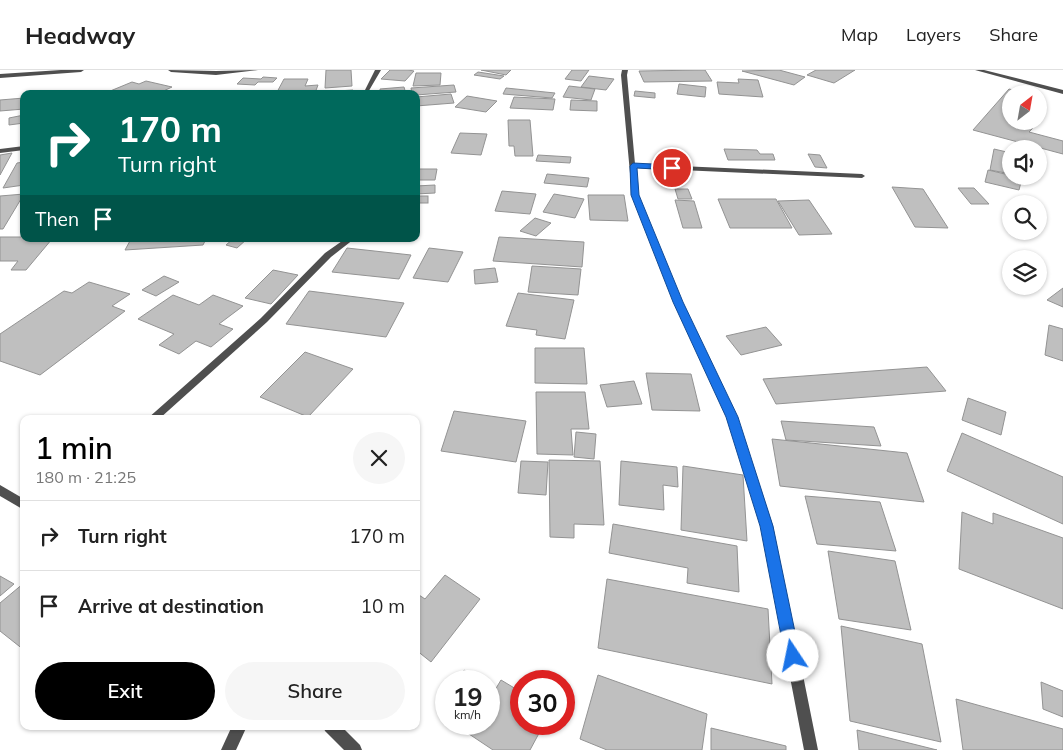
<!DOCTYPE html>
<html lang="en">
<head>
<meta charset="utf-8">
<style>
	:root { --surface:#fff; --page:#f6f6f6; --text:#222; --muted:#767676; --line:#e0e0e0; --accent:#000 }
	body { margin:0; font-family:Mulish,sans-serif; background:var(--page); color:var(--text); height:100vh; display:flex; flex-direction:column; font-size:19px; white-space:nowrap }
	* { box-sizing:border-box; margin:0 }
	p { font-size:16px; color:var(--muted) }
	.icon { flex:none; width:28px; height:28px; fill:none; stroke:currentColor; stroke-width:2; stroke-linecap:round; stroke-linejoin:round }
	.map { position:relative; flex:1; overflow:hidden }
	.panel { position:absolute; left:20px; top:345px; width:400px; height:315px; display:flex; flex-direction:column; background:var(--surface); border-radius:10px; box-shadow:0 1px 4px #0004 }
	.panel>* { flex:none }
	.hud { position:absolute; left:20px; top:20px; width:400px; height:152px; border-radius:10px; box-shadow:0 1px 4px #0004; background:#00695c; color:#fff; overflow:hidden }
	.needle { width:32px; rotate:31deg }
	.buttons { position:absolute; left:1002px; top:15px; display:grid; gap:10px }
	.buttons a { display:grid; place-items:center; width:45px; height:45px; border-radius:50%; background:var(--surface); box-shadow:0 1px 4px #0004; font-size:25px }
	.speed { position:absolute; left:435px; top:600px; display:flex; gap:10px; font-size:25px; font-weight:700; text-align:center }
	.speed>* { display:grid; place-content:center; width:65px; height:65px; border-radius:50%; background:var(--surface); box-shadow:0 1px 4px #0004; line-height:1 }
	.speed small { font-size:12px; font-weight:400 }
	.speed .limit { border:8px solid #d22; background:#fff; color:#111 }
	.pin { position:absolute; display:grid; place-items:center; width:42px; height:42px; color:#fff; margin:-21px; border:2px solid #fff; border-radius:50%; box-shadow:0 1px 5px #0007 }
	.me { position:absolute; width:55px; margin:-28px; rotate:349deg; stroke-linejoin:round; filter:drop-shadow(0 0 4px #0008) }
	.turn { display:flex; align-items:center; gap:18px; height:105px; padding:0 15px; font-size:22px }
	.turn .icon { width:65px; height:65px; stroke-width:2.5 }
	.turn b { display:block; font-size:35px; line-height:42px }
	.then { display:flex; align-items:center; height:48px; padding:0 15px; background:#0003; gap:10px; font-size:19px }
	.round { display:grid; place-items:center; flex:none; width:52px; height:52px; border-radius:26px; background:var(--page) }
	.headline { display:flex; align-items:center; justify-content:space-between; height:85px; padding:0 15px }
	h1 { font-size:30px; font-weight:600; line-height:38px; color:var(--accent) }
	.primary-button { display:flex; gap:10px; margin-top:auto; padding:10px 15px }
	.primary-button a { flex:1; height:58px; border-radius:30px; background:var(--accent); color:#fff; font-size:20px; font-weight:600; line-height:58px; text-align:center }
	.primary-button a+a { background:var(--page); color:var(--text) }
	ul { padding:0; list-style:none }
	li { display:flex; align-items:center; gap:15px; height:70px; padding:0 15px; border-top:1px solid var(--line) }
	li div { flex:1 }
	li b { display:block; font-size:19px }
	li em { font-style:normal }
	header { display:flex; align-items:center; gap:30px; box-sizing:border-box; height:70px; padding:0 25px; background:var(--surface); border-bottom:1px solid var(--line) }
	header strong { font-size:24px }
	nav { display:flex; gap:28px; margin-inline-start:auto; font-size:18px }
	.map>svg:first-child { display:block }
	.building { fill:#bfbfbf; stroke:#939393 }
	.lines { fill:none; stroke-linecap:round; stroke-linejoin:round }
	.street { fill:#4f4f4f; fill-rule:evenodd }
	.route { fill:#1a73e8; stroke:#114b97 }
</style>
</head>
<body>
<header>
<strong>Headway</strong>
<nav><a>Map</a><a>Layers</a><a>Share</a></nav>
</header>
<div class="map">
<svg width="1063" height="680" viewBox="0 0 1063 680">
	<rect width="100%" height="100%" fill="#fff"/>
	<g class="building">
		<path d="M326,0h25l1,16 -27,2z"/>
		<path d="M390,0h18l6,1 -9,10 -24,-2z"/>
		<path d="M481,0h30l-5,5z"/>
		<path d="M572,0h17l-8,11 -16,-2z"/>
		<path d="M705,0l7,11 -68,1 -5,-11z"/>
		<path d="M779,0l26,7 -11,8 -52,-14z"/>
		<path d="M816,0h39l-21,13 -27,-8z"/>
		<path d="M478,2l26,4 -4,3 -26,-4z"/>
		<path d="M416,3h25l-1,12 -27,1z"/>
		<path d="M589,6l25,3 -8,11 -25,-3z"/>
		<path d="M263,7l14,1 -4,4h-15l-3,3 -18,-1 6,-6 18,1z"/>
		<path d="M284,9h24l-3,7 13,-1 -3,8 -39,1z"/>
		<path d="M738,9l20,1 5,17 -44,-3 -2,-12 22,1z"/>
		<path d="M146,11l26,6 -15,7h-54l29,-12 7,2z"/>
		<path d="M679,14l27,3 -1,10 -28,-3z"/>
		<path d="M454,15l2,7 -40,3 -4,-1 -1,-6z"/>
		<path d="M569,16l26,3 -4,11 -28,-3z"/>
		<path d="M404,17l2,7h-26v-5z"/>
		<path d="M506,18l49,5 -3,5 -49,-4z"/>
		<path d="M1009,19l21,5h-19v27h7l-1,2 17,4 -5,5 34,9v13l-90,-24z"/>
		<path d="M353,20v4h-32v-2z"/>
		<path d="M635,21l20,2v5l-21,-2z"/>
		<path d="M451,24l3,9 -38,3v-9z"/>
		<path d="M467,26l30,5 -11,11 -31,-5z"/>
		<path d="M514,27l41,2 -2,11 -43,-2z"/>
		<path d="M24,28v11l-24,2v-11z"/>
		<path d="M571,30l26,1v10l-27,-1z"/>
		<path d="M24,45v8l-15,2v-7z"/>
		<path d="M508,50h22l3,36h-18l-1,-10h-5z"/>
		<path d="M460,63l27,1 -6,21 -30,-2z"/>
		<path d="M724,79l33,1 3,4h13l2,6h-47z"/>
		<path d="M994,79l17,4v21l-21,-4z"/>
		<path d="M12,83l-12,22v-20z"/>
		<path d="M808,84l12,1 7,13 -12,-1z"/>
		<path d="M538,85l33,2 -1,6 -34,-2z"/>
		<path d="M24,92v23l-21,3 14,-25z"/>
		<path d="M416,99h21l-2,11h-19z"/>
		<path d="M988,100l34,8 -3,12 -34,-8z"/>
		<path d="M547,104l42,4 -2,9 -43,-4z"/>
		<path d="M435,115v8l-19,1v-8z"/>
		<path d="M892,117l31,2 25,39 -33,-1z"/>
		<path d="M958,118h16l15,16h-18z"/>
		<path d="M675,119h13l4,10h-14z"/>
		<path d="M502,121l34,3 -6,20 -35,-3z"/>
		<path d="M24,124l-21,35h-3v-33z"/>
		<path d="M554,124l30,5 -9,19 -32,-6z"/>
		<path d="M588,125h36l4,26 -38,-1z"/>
		<rect x="416" y="126" width="12" height="7"/>
		<path d="M718,129h58l16,29h-62z"/>
		<path d="M675,130l19,1 8,27h-19z"/>
		<path d="M809,130l23,34 -33,1 -21,-34z"/>
		<path d="M535,148l16,5 -15,13 -16,-5z"/>
		<path d="M24,163v6h28l-26,31h-15l7,-9h-18v-24h21z"/>
		<path d="M499,167l85,5 -2,25 -89,-6z"/>
		<path d="M131,169h75l-3,6 -78,5z"/>
		<path d="M233,169h14l-10,9 -11,-3z"/>
		<path d="M347,178l64,7 -12,24 -67,-7z"/>
		<path d="M429,178l34,4 -15,30 -35,-4z"/>
		<path d="M532,196l49,3 -3,26 -50,-3z"/>
		<path d="M495,198l3,14 -23,2 -1,-14z"/>
		<path d="M273,200l25,5 -27,29 -26,-6z"/>
		<path d="M164,206l15,6 -23,14 -14,-6z"/>
		<path d="M89,212l41,12 -18,12 13,5 -85,64 -40,-14v-27l64,-43 8,2z"/>
		<path d="M1063,218v19l-16,-7z"/>
		<path d="M309,221l95,12 -18,34 -100,-13z"/>
		<path d="M518,223l56,7 -9,39 -29,-4 1,-5 -31,-4z"/>
		<path d="M173,225l26,10 14,-10 30,11 -24,18 14,5 -22,18 -15,-6 -17,13 -20,-9 15,-11 -36,-15z"/>
		<path d="M1049,255l14,4v32l-18,-6z"/>
		<path d="M766,257l16,18 -41,10 -15,-19z"/>
		<path d="M535,278h49l3,36 -52,-1z"/>
		<path d="M305,282l48,17 -45,48 -48,-20z"/>
		<path d="M927,297l19,24 -170,13 -13,-25z"/>
		<path d="M646,303l45,1 9,37 -48,-1z"/>
		<path d="M634,311l8,23 -35,3 -7,-22z"/>
		<path d="M536,322h49l4,37h-18l2,26 -36,-1z"/>
		<path d="M968,328l38,14 -5,23 -39,-15z"/>
		<path d="M454,341l72,10 -10,41 -75,-11z"/>
		<path d="M781,351l93,6 7,19 -95,-6z"/>
		<path d="M576,362l20,2 -2,25 -20,-2z"/>
		<path d="M962,363l101,44v47l-116,-53z"/>
		<path d="M772,369l135,14 17,49 -144,-16z"/>
		<path d="M549,390l51,1 4,64 -30,-1v14l-24,-1z"/>
		<path d="M521,391l27,1 -2,33 -28,-2z"/>
		<path d="M621,391l56,6 1,20 -15,-2 1,25 -45,-5z"/>
		<path d="M683,396l60,9 4,66 -66,-11z"/>
		<path d="M805,426l75,6 16,49 -79,-7z"/>
		<path d="M962,442l31,12v-11l70,25v71l-104,-40z"/>
		<path d="M613,454l124,22 2,46 -52,-9 1,-15 -79,-15z"/>
		<path d="M828,481l67,10 16,69 -72,-11z"/>
		<path d="M445,505l35,24 -49,63 -15,-12v-57l9,6z"/>
		<path d="M0,506l14,8 -14,12z"/>
		<path d="M607,509l161,30 4,75 -174,-36z"/>
		<path d="M24,513v67l-24,-19v-28z"/>
		<path d="M841,556l81,18 19,98 -91,-21z"/>
		<path d="M464,600l17,11h-24z"/>
		<path d="M598,605l109,39 -5,36h-95l-27,-11z"/>
		<path d="M501,610l20,12v32h23l-14,26h-37l-24,-16 6,-10h14v-24z"/>
		<path d="M1041,612l22,9v26l-20,-8z"/>
		<path d="M446,627v18l-8,-5z"/>
		<path d="M956,629l107,30v21h-100z"/>
		<path d="M711,658l75,18v4h-75z"/>
		<path d="M857,660l80,20h-78z"/>
	</g>
	<g class="lines">
		<g class="street">
			<path d="M61,0h23l-3,2 -81,6v-4z"/>
			<path d="M168,0l48,1 42,-1 -42,5 -45,-3z"/>
			<path d="M375,0h6l-14,24h-7l5,-4z"/>
			<path d="M622,0h6l-1,5 8,89 227,10 3,2 -3,2 -226,-10 2,27 44,107 55,115 36,109 45,224h-14l-43,-224 -34,-109 -53,-115 -42,-107 -11,-120z"/>
			<path d="M975,0h9l79,20v4z"/>
			<path d="M24,76v4l-24,3v-4z"/>
			<path d="M345,169h9l-23,18 -64,65 -108,97h-12l114,-101 64,-65z"/>
			<path d="M0,415l24,14v11l-24,-14z"/>
			<path d="M232,656h15l-11,24h-15z"/>
			<path d="M323,656h18l19,19 2,5h-18l-19,-19z"/>
		</g>
	</g>
	<path class="route" d="M633,93l39,2 3,3 -3,2 -35,-2 2,27 44,107 55,115 35,109 27,130 -2,6 -5,2 -6,-2 -2,-6 -25,-130 -34,-109 -53,-115 -42,-107 -1,-29z"/>
</svg>
<div class="buttons">
<a><svg class="needle" viewBox="-14 -14 28 28"><path d="M0-13l5 13h-10z" fill="#e53935"/><path d="M0 13l5-13h-10z" fill="#767676"/></svg></a>
<a><svg class="icon" aria-label="sound" viewBox="0 0 24 24"><path d="M4 9h4l5-4v14l-5-4H4zM17 9q2 3 0 6"/></svg></a>
<a><svg class="icon" aria-label="search" viewBox="0 0 24 24"><circle cx="10" cy="10" r="6"/><path d="M15 15l6 6"/></svg></a>
<a><svg class="icon" aria-label="layers" viewBox="0 0 24 24"><path d="M12 4l9 5-9 5-9-5zM3 14l9 5 9-5"/></svg></a>
</div>
<div class="speed"><div>19<small>km/h</small></div><div class="limit">30</div></div>
<div class="pin" style="left:672px;top:98px;background:#d93025"><svg class="icon" aria-label="arrive" viewBox="0 0 24 24"><path d="M6 21V4h12l-3 4 3 4H6"/></svg></div>
<svg class="me" style="left:793px;top:586px" viewBox="-20 -20 40 40"><circle r="19" fill="#fff"/><path d="M0-13L10 11 0 6-10 11z" fill="#1a73e8"/></svg>
<div class="hud">
<div class="turn"><svg class="icon" aria-label="right" viewBox="0 0 24 24"><path d="M7 20v-9h11M14 6l5 5-5 5"/></svg><div><b>170 m</b>Turn right</div></div>
<div class="then">Then<svg class="icon" aria-label="arrive" viewBox="0 0 24 24"><path d="M6 21V4h12l-3 4 3 4H6"/></svg></div>
</div>
<section class="panel">
<div class="headline"><div><h1>1 min</h1><p>180 m · 21:25</p></div><a class="round"><svg class="icon" aria-label="close" viewBox="0 0 24 24"><path d="M6 6l12 12M18 6L6 18"/></svg></a></div>
<ul>
<li><svg class="icon" aria-label="right" viewBox="0 0 24 24"><path d="M7 20v-9h11M14 6l5 5-5 5"/></svg><div><b>Turn right</b></div><em>170 m</em></li>
<li><svg class="icon" aria-label="arrive" viewBox="0 0 24 24"><path d="M6 21V4h12l-3 4 3 4H6"/></svg><div><b>Arrive at destination</b></div><em>10 m</em></li>
</ul>
<div class="primary-button"><a>Exit</a><a>Share</a></div>
</section>
</div>
</body>
</html>
